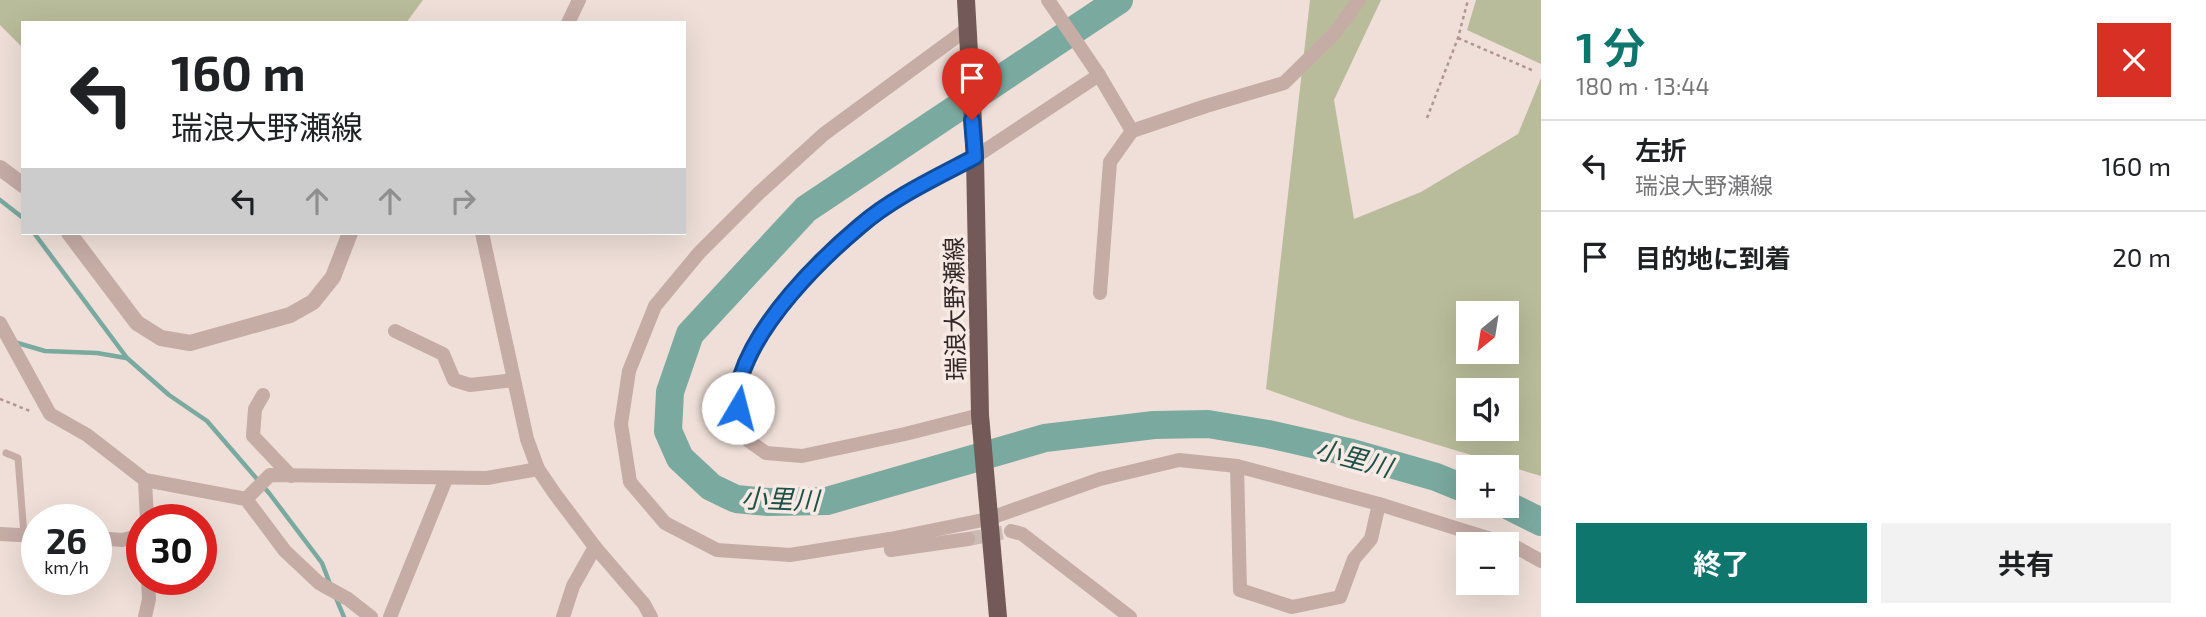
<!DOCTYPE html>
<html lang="ja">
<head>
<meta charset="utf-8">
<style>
	:root { --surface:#fff; --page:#f2f2f2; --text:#202124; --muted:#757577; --line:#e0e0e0; --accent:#0f766e }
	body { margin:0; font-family:"Exo 2","Noto Sans JP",sans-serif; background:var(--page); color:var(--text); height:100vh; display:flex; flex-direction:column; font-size:26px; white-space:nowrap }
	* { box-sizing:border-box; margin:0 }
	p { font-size:23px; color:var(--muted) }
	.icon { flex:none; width:38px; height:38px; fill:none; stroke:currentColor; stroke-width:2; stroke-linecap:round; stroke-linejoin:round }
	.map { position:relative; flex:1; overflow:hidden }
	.side { display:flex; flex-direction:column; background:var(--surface); width:665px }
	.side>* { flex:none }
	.top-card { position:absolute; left:21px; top:21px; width:665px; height:214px; border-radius:0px; box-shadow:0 7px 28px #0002; background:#fff; color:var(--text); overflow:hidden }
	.needle { width:46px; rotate:210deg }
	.controls { position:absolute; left:1456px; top:301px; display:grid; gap:14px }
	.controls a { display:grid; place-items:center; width:63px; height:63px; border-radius:0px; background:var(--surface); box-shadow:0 7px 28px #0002; font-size:35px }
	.speed { position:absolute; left:21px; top:504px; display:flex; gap:14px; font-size:35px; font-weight:700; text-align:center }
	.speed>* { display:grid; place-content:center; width:91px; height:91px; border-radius:50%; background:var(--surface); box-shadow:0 7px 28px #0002; line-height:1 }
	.speed small { font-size:18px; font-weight:400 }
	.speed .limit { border:10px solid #d22; background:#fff; color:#111 }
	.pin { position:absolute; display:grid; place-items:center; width:60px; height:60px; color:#fff; margin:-72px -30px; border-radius:50% 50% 50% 0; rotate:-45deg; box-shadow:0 0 7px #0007 }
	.pin .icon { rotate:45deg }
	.me { position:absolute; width:77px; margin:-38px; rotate:8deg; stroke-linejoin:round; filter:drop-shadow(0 0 5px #0008) }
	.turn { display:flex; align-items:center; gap:24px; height:147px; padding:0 35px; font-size:32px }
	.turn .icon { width:91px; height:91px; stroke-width:2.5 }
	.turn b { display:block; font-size:49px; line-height:60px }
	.lanes { display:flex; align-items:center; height:66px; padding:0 35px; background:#0003; justify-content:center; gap:35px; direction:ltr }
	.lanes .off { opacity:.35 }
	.round { display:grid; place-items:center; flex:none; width:74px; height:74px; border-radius:0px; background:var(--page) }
	.head { display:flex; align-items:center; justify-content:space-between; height:119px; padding:0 35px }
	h1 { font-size:42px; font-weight:700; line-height:52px; color:var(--accent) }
	.primary-button { display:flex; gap:14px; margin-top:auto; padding:14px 35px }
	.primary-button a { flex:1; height:80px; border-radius:0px; background:var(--accent); color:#fff; font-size:28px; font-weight:700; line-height:80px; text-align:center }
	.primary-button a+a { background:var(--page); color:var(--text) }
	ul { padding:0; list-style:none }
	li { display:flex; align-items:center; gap:21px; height:91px; padding:0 35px; border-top:2px solid var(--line) }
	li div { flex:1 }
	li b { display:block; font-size:26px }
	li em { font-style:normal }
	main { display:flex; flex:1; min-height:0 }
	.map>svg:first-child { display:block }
	.green { fill:#b9bc9a; fill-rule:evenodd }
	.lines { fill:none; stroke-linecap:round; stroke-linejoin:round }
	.stream { stroke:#7aa99f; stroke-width:4.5 }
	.river { stroke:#7aa99f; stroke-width:28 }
	.minor-tunnel { stroke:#c9bab4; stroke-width:14; stroke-dasharray:14 7; stroke-linecap:butt }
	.path { stroke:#b19690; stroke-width:2.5; stroke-dasharray:3.5 3.5; stroke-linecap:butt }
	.service { stroke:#c5aca5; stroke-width:7 }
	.minor { stroke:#c5aca5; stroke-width:14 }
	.tertiary { stroke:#c5aca5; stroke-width:16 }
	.primary { stroke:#735a58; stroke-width:18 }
	.route-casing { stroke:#114b97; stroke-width:18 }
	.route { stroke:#1a73e8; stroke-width:12 }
	.labels { text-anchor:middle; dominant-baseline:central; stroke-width:7; stroke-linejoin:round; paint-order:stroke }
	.street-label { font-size:24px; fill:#322726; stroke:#f7e9e4 }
	.water-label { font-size:26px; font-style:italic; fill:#1f5047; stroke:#f7e9e4 }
</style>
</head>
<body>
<main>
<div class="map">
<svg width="1541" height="617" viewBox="0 0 1541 617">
	<rect width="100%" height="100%" fill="#efdfd8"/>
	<g class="green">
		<path d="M0,0h423l-17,23h-383v25l-23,-23z"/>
		<path d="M1310,0h71l-47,100 20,119 67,-27 97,-58 23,-56v398l-193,-58 -82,-29zM1468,313h39v39h-39zM1468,390h39v39h-39z"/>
		<path d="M1476,0h65v64l-74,-34z"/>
	</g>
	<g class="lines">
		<g class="stream">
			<path d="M0,200l23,18"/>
			<path d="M34,233l93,125 42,37 38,26 62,72 53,70 8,21"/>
			<path d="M14,342l31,9 52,2 29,5"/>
			<path d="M336,598l8,19"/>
		</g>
		<g class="river">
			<path d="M1119,0l-313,209 -116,125 -20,58 -2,39 12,27 31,29 25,12 32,3 59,-1 218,-63 109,-13 54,-1 60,10 84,19 84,24 32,13"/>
			<path d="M1507,505l34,17"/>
		</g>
		<path class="minor-tunnel" d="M968,539l43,-8"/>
		<g class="path">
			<path d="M1458,38l76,33"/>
			<path d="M1427,118l31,-80 10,-38"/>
			<path d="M0,399l30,12"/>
		</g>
		<path class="service" d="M6,453l12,5 6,77"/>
		<g class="minor">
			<path d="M1048,0l51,75 33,56 -22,31 -10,131"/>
			<path d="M568,23l11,-23"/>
			<path d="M967,29l-143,105 -65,59 -60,60 -44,53 -26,65 -8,53 9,58 35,41 52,27 73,5 100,-16 98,-20 112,-40 79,-19 58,6 142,38 137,43 25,14"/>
			<path d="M1132,131l74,-25 78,-23 49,-48 26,-35"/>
			<path d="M482,233l45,206 11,30 17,25 40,53 49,57 7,13"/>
			<path d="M0,323l50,91 37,21 58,45 101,19 39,52 34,32 29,16 23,18"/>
			<path d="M395,331l48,23 11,26 16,5 44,-5"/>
			<path d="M263,395l-8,14 -2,27 38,40"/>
			<path d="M980,415l-75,19 -103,22 -36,-3 -17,-12 -11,-33 3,-30 24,-52 34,-42 62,-59 51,-34 63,-34 124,-82"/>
			<path d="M1237,466l3,124 52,17 48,-10 14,-38 17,-20 8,-35"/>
			<path d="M145,480l2,40"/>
			<path d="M246,499l24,-24 217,3 51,-9"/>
			<path d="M1011,531l11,3 108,83"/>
			<path d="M0,534l37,2"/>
			<path d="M96,538l26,2 20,-5"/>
			<path d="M890,539l1,11 77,-11"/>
			<path d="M145,617l4,-18 -1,-20"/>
			<path d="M390,617l56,-138"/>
			<path d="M563,617l10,-31 22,-39"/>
		</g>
		<g class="tertiary">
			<path d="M0,168l23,17"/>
			<path d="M69,233l68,90 24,15 29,5 100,-28 23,-13 20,-25 17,-44"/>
		</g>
		<path class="primary" d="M966,0l9,157 5,258 18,202"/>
	</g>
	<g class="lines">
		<defs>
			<path id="route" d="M738,408c1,-10 0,-22 3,-32 18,-55 75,-113 119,-150 32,-28 77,-49 115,-69l-3,-37"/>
		</defs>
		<use href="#route" class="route-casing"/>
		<use href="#route" class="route"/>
	</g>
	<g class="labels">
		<g class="street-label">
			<text transform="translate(954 309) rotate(-91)">瑞浪大野瀬線</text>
		</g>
		<g class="water-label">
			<text transform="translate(1354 457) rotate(15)">小里川</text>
			<text transform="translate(780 498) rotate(2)">小里川</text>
		</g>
	</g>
</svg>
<div class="controls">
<a><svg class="needle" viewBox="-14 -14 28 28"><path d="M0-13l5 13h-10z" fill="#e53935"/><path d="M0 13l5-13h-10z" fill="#757577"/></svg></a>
<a><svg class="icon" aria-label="sound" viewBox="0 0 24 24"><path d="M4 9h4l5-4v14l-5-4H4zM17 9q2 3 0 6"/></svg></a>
<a>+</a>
<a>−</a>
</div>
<div class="speed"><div>26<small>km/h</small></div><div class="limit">30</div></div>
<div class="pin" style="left:972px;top:120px;background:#d93025"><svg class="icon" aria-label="arrive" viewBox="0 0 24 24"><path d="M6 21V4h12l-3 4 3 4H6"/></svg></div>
<svg class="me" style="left:738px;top:408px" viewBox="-20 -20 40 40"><circle r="19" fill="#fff"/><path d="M0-13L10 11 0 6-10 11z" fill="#1a73e8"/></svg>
<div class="top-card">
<div class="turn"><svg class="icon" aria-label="left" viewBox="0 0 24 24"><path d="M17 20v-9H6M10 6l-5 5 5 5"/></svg><div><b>160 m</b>瑞浪大野瀬線</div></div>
<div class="lanes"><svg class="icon" aria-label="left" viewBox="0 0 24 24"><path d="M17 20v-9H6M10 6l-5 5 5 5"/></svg><svg class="icon off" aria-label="ahead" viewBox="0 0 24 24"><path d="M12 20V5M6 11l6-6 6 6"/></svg><svg class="icon off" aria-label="ahead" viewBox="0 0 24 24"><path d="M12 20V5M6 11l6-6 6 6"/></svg><svg class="icon off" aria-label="right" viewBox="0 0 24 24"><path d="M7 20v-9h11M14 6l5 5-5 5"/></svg></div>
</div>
</div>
<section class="side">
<div class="head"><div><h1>1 分</h1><p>180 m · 13:44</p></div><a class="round" style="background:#d93025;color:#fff"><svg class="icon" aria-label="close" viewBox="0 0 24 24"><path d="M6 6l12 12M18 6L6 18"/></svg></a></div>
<ul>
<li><svg class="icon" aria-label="left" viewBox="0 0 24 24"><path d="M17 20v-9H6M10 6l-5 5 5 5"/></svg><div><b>左折</b><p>瑞浪大野瀬線</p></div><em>160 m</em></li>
<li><svg class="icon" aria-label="arrive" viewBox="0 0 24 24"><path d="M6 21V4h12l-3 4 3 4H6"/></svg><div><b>目的地に到着</b></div><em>20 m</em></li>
</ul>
<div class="primary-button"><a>終了</a><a>共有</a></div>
</section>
</main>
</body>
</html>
